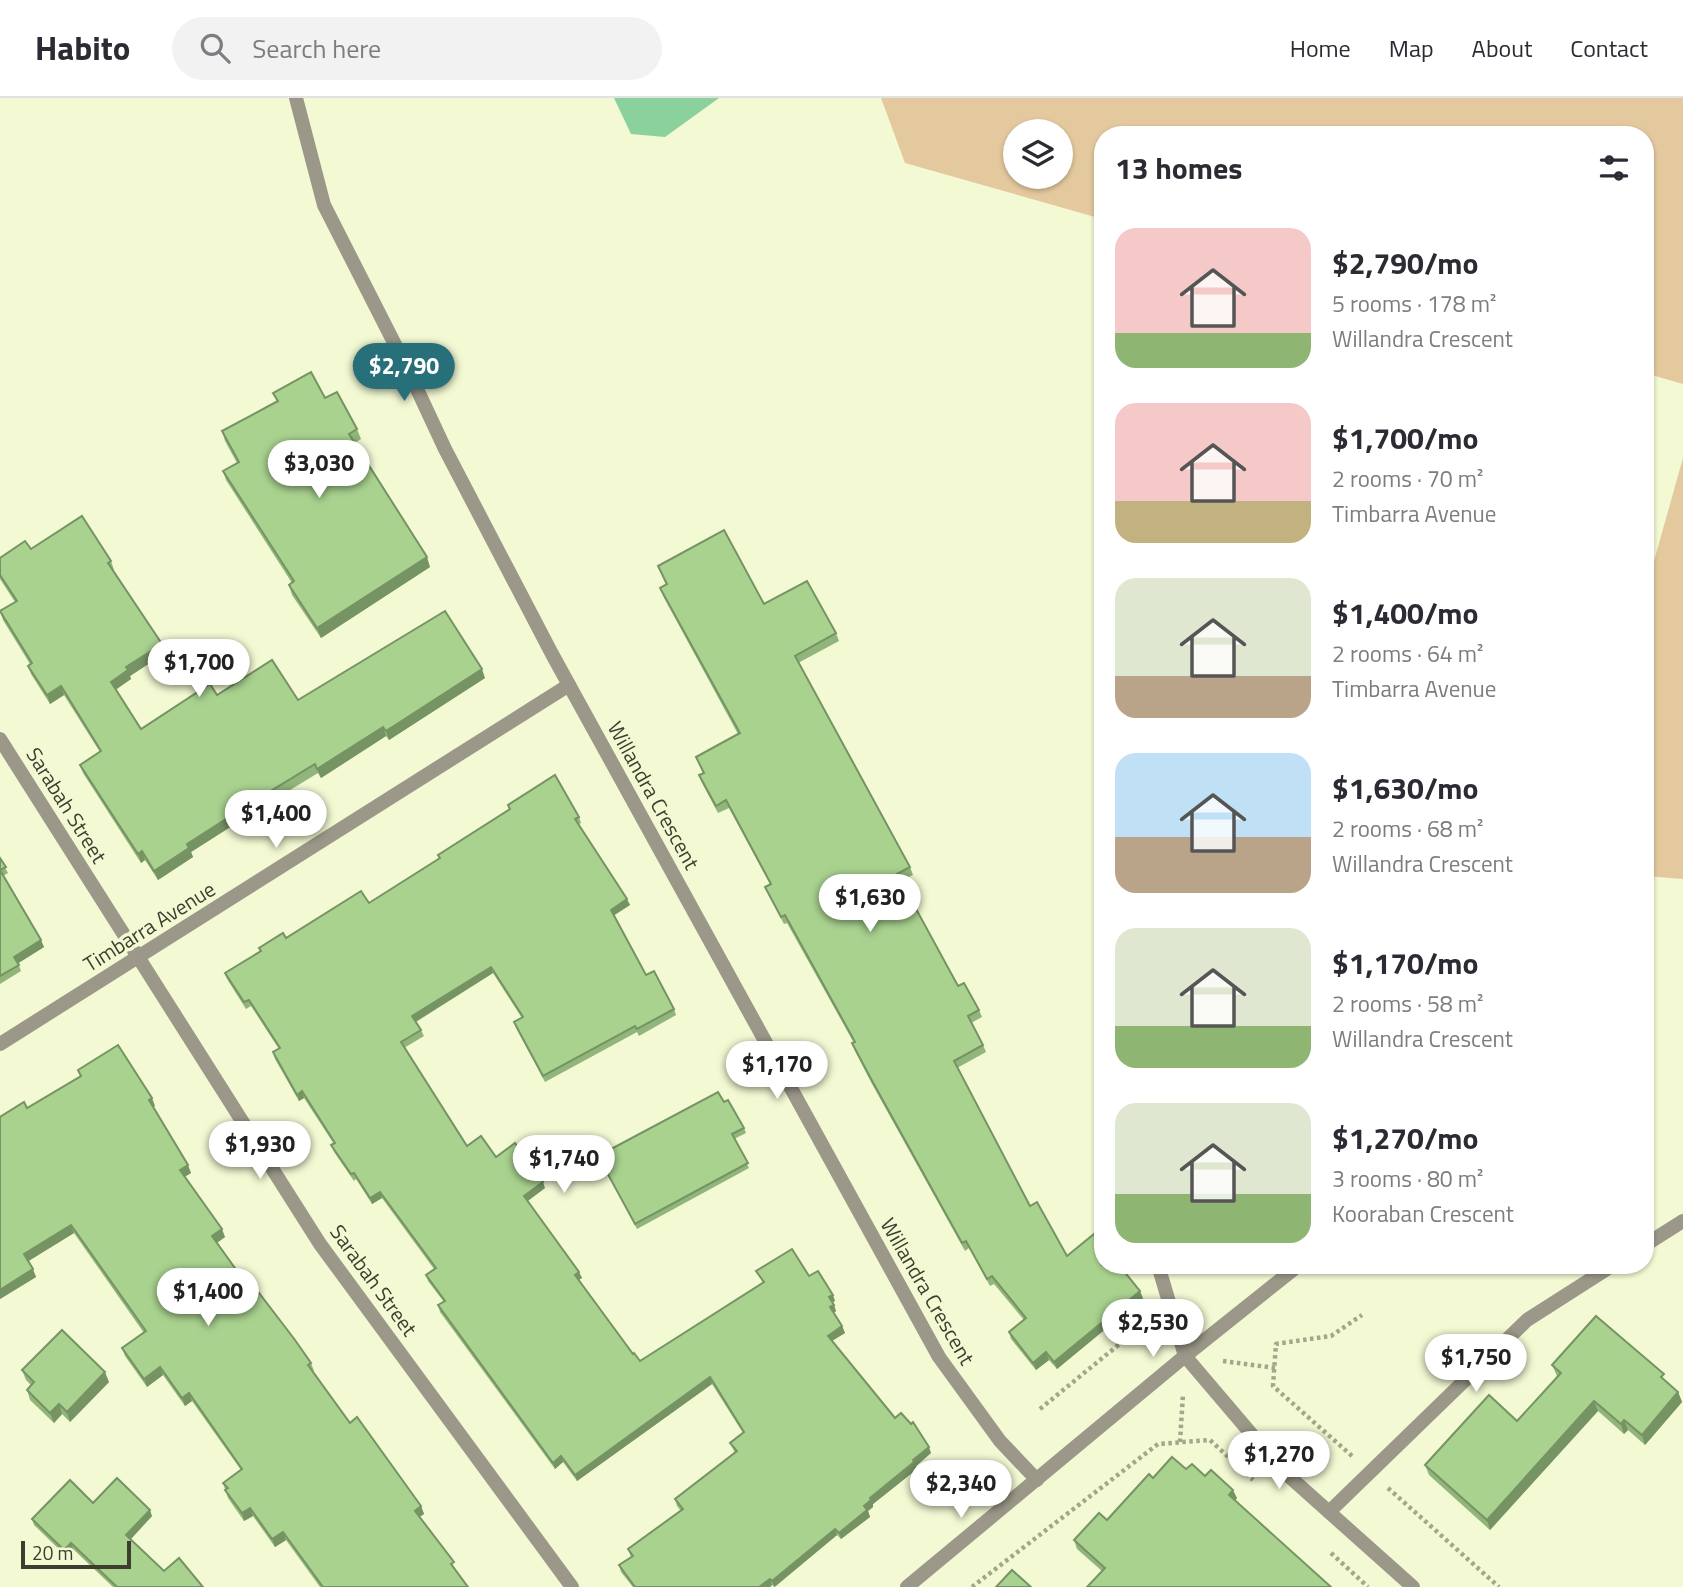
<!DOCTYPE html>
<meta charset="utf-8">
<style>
body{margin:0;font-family:"Titillium Web",sans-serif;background:#f2f2f3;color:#2b2b33;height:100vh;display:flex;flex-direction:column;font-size:26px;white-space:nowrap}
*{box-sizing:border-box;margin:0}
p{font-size:23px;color:#7c7c81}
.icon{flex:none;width:38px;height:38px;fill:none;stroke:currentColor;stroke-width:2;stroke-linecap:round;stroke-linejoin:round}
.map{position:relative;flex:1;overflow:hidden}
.panel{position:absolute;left:1094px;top:28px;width:560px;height:1148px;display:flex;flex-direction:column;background:#fff;border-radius:28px;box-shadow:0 2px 5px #0004}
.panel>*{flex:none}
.buttons{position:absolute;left:1003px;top:21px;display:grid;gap:14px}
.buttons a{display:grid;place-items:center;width:70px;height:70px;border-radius:50%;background:#fff;box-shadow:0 2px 5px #0004;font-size:35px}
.scale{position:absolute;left:21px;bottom:18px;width:110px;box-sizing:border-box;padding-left:7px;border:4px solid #3c3f30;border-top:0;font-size:19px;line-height:24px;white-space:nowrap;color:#3c3f30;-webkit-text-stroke:5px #f2f9d3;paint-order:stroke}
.price{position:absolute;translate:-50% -60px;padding:0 16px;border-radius:24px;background:#fff;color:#222;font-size:23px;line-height:46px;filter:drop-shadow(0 2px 4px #0008)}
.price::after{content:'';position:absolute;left:50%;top:42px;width:21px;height:16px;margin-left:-10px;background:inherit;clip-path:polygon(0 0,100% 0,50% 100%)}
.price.selected{background:#27707a;color:#fff}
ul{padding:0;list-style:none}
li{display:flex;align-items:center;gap:21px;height:175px;padding:0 21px}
li span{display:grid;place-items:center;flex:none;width:196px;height:140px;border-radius:21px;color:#555}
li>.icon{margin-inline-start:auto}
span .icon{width:84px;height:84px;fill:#fffc;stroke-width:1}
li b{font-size:30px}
h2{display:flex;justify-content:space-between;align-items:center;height:84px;padding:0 21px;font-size:30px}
header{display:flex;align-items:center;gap:42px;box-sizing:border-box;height:98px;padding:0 35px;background:#fff;border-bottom:2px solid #e1e1e2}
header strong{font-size:33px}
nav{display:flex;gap:38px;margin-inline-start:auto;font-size:24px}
.search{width:490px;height:63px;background:#f2f2f3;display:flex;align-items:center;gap:18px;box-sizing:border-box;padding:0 24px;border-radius:38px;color:#7c7c81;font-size:26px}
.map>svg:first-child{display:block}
.green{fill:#e4c99e;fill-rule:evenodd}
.water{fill:#8ad19e}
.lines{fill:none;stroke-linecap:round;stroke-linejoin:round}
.path{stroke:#a2a78b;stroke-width:4.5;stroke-dasharray:3.5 3.5;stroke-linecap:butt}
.street{stroke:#9b9889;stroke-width:14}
.wall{fill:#91b57b}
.shaded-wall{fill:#769364}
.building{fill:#a9d28f;stroke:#769364;stroke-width:2}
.labels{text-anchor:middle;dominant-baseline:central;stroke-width:7;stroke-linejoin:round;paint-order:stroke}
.street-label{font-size:21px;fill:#3c3f30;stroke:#f2f9d3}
</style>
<header>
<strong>Habito</strong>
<div class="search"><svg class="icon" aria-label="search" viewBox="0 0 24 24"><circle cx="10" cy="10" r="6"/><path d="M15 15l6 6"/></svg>Search here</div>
<nav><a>Home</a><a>Map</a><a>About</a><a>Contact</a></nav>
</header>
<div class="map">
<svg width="1683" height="1489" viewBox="0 0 1683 1489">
<rect width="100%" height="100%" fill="#f2f9d3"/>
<g class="green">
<path d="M881,0H1683V286L1645,275V37H1102V121L905,65ZM1015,33H1060V79H1015Z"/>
<polygon points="1683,360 1683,781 1645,778 1645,495"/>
</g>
<polygon class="water" points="614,0 719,0 665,39 631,36"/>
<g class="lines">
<g class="path">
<polyline points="1223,1263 1275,1270"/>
<polyline points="1040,1311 1144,1226 1150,1231"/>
<polyline points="1180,1344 1183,1296"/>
<polyline points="1352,1358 1273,1288 1276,1246 1331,1238 1362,1217"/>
<polyline points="1388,1390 1499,1489"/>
<polyline points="1331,1455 1368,1489"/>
<polyline points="972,1489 1158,1346 1210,1342 1253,1382"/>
</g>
<g class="street">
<polyline points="296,0 324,107 410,276 445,351 552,556 939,1259 1000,1343 1037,1382"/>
<polyline points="0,641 320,1146 572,1489"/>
<polyline points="0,946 569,587"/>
<polyline points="1645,1147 1683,1123"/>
<polyline points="1158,1167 1185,1258 1282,1372 1413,1489"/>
<polyline points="1329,1414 1527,1222 1613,1167"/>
<polyline points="907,1489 1185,1258 1294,1171"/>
</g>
</g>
<g class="wall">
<polygon points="273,295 325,300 357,331 361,341 355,345 430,469 321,540 292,497 289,487 292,485 226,382 223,373 237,365 225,343 222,333 277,304"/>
<polygon points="31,451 111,463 114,472 113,472 162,546 165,555 130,578 131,581 116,591 141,631 217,597 298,602 485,580 389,642 386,638 321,680 318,675 246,719 191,754 193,759 158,782 145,762 141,765 83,675 80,667 100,654 64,597 50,606 31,576 28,568 30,566 3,522 0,513 15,504 0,481 0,460"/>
<polygon points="658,468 764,506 836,535 839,543 798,565 910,769 913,777 900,783 958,888 979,912 982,919 971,925 983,947 986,954 957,970 1030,1108 1067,1158 1143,1200 1057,1271 1049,1262 1036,1272 1011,1241 1009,1234 1024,1222 994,1186 990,1188 969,1150 965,1153 872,986 855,953 852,945 854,945 787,825 784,826 768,796 765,789 770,786 729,710 718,715 702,685 699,677 703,675 696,659 738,636 663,498 660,490 666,487"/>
<polygon points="508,707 579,719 581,725 579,726 630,807 614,817 646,877 674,911 676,917 639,938 637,934 545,984 516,930 514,924 522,920 493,875 416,924 421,932 424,938 404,950 467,1048 496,1059 545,1090 528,1103 582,1180 578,1182 633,1256 640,1263 763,1185 756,1173 809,1178 835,1203 832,1204 836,1213 834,1215 842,1228 845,1235 832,1243 895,1320 931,1355 916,1368 917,1371 873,1406 873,1409 868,1413 870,1419 841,1441 837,1437 775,1489 772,1487 770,1489 633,1489 621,1474 619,1467 631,1459 628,1451 681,1413 677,1408 675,1401 735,1355 730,1345 743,1335 712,1286 577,1383 563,1364 555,1371 440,1214 438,1207 444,1204 428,1183 426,1177 434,1171 382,1100 372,1106 356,1081 354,1083 334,1054 331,1047 334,1046 304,1000 299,1003 275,961 273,954 279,951 251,908 246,911 227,881 225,875 260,853 259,850 369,805 439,761 438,757 509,711"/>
<polygon points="0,760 8,775 3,778 44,849 18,865 21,873 0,886"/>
<polygon points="78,972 155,1008 153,1009 191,1075 185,1078 225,1139 217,1145 255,1198 311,1265 314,1273 313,1273 350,1325 421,1408 424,1416 420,1419 468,1489 320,1489 286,1442 275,1449 253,1418 244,1423 228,1400 223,1385 241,1372 192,1303 185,1308 163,1277 147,1289 125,1258 122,1250 144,1235 74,1135 28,1163 36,1179 0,1201 0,1019 27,1010 80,978"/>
<polygon points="724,1004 744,1030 746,1035 734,1041 749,1070 637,1131 598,1058"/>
<polygon points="1552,1267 1667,1285 1678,1294 1682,1304 1645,1347 1628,1332 1624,1336 1598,1313 1490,1432 1429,1377 1425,1367 1517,1323 1557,1278"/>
<polygon points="22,1272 109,1284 70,1324 62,1316 54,1325 30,1302 27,1292 31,1287 26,1282"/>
<polygon points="1186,1371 1205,1378 1237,1400 1235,1403 1102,1473 1077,1451 1074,1442 1107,1422 1153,1380"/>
<polygon points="93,1405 152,1418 131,1441 164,1473 203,1489 113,1489 73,1451 66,1458 34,1427 32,1421"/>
</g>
<g class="shaded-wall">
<polygon points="427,459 430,469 321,540 317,530"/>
<polygon points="162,546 165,555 130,578 131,581 114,593 111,584 126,569"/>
<polygon points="482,571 485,580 389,642 386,633"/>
<polygon points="61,588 64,597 50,606 47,597"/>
<polygon points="383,629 386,638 321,680 317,671"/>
<polygon points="243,710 246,719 191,754 193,759 158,782 154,773 187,746"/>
<polygon points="142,753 145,762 141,765 138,756"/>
<polygon points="627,801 630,807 613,818 611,812"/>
<polygon points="41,842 44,849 17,866 14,859"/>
<polygon points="491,869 493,875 415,924 412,918"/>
<polygon points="302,993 304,1000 299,1003 297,997"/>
<polygon points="152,1000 155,1008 151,1010 149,1002"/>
<polygon points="188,1067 191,1075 183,1080 180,1072"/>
<polygon points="543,1084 545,1090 526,1104 524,1098"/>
<polygon points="380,1094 382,1100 372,1106 370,1100"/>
<polygon points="71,1127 74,1135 27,1164 24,1156"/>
<polygon points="222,1131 225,1139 215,1146 212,1138"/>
<polygon points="33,1171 36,1179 0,1201 0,1192"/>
<polygon points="579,1174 582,1180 577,1183 575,1177"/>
<polygon points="1140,1193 1143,1200 1057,1271 1054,1264"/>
<polygon points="833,1197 835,1203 831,1205 829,1199"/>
<polygon points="834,1207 836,1213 832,1216 830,1209"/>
<polygon points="842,1228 845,1235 830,1244 828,1238"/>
<polygon points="1046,1254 1049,1262 1036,1272 1033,1265"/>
<polygon points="160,1269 163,1277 147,1289 144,1281"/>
<polygon points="105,1274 109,1284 70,1324 67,1314"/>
<polygon points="710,1279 712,1286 577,1383 575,1377"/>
<polygon points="1678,1294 1682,1304 1645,1347 1642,1337"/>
<polygon points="189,1295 192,1303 185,1308 182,1300"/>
<polygon points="1594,1303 1598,1313 1490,1432 1487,1422"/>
<polygon points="59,1306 62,1316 54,1325 50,1315"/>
<polygon points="1624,1322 1628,1332 1624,1336 1621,1326"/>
<polygon points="929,1349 931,1355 916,1368 917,1371 873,1406 873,1409 868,1413 870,1419 841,1441 839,1435 870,1400"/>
<polygon points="561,1358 563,1364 555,1371 553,1365"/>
<polygon points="1233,1392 1237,1400 1232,1406 1229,1397"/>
<polygon points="421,1408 424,1416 417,1420 415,1413"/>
<polygon points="250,1410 253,1418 244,1423 242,1415"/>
<polygon points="150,1412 152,1418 129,1443 126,1437"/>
<polygon points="835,1431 837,1437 774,1489 772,1483"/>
<polygon points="283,1434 286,1442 275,1449 272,1441"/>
<polygon points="71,1445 73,1451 66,1458 64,1452"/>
<polygon points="770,1481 772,1487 770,1489 759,1489"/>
</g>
<g class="building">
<polygon points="311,274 325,300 337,294 357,331 349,336 427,459 317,530 289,487 294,483 223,373 239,364 222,333 278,303 273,295"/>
<polygon points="82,418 111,463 108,465 162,546 126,569 128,572 111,584 141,631 210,586 217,597 272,562 298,602 445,513 482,571 386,633 383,629 317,671 315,666 243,710 187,746 189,750 154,773 142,753 138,756 80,667 101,653 61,588 47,597 28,568 32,565 0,513 17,503 0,477 0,460 25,443 31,451"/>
<polygon points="724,432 764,506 807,483 836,535 795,558 910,769 897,776 958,888 964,885 979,912 968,918 983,947 954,963 1030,1108 1037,1104 1067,1158 1094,1136 1102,1147 1102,1167 1119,1167 1140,1193 1054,1264 1046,1254 1033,1265 1009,1234 1026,1220 992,1178 987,1181 966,1143 962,1145 870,979 852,945 855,944 785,817 781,819 765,789 771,786 726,702 716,708 699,677 704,675 696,659 740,635 660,490 667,486 658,468"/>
<polygon points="555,677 579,719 575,721 627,801 611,812 646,877 654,873 674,911 637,931 635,928 543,978 514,924 523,919 491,869 412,918 421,932 401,944 467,1048 481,1038 496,1059 515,1045 543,1084 524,1098 579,1174 575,1177 633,1256 634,1255 640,1263 764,1184 756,1173 792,1151 809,1178 818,1173 833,1197 829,1199 834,1207 830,1209 842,1228 828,1238 895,1320 901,1315 911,1326 913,1324 929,1349 913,1362 914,1364 870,1400 871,1402 864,1408 867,1412 839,1435 835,1431 772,1483 770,1481 759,1489 635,1489 619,1467 633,1458 628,1451 683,1411 675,1401 737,1353 730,1345 744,1334 710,1279 575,1377 561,1358 553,1365 438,1207 445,1203 426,1177 436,1170 380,1094 370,1100 354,1075 351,1076 331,1047 335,1045 302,993 297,997 273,954 280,950 249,902 244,904 225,875 261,853 259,850 283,835 286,840 361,793 369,805 440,760 438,757 510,711 508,707"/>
<polygon points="0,760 6,769 0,772"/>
<polygon points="0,772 41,842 14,859 19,867 0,878"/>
<polygon points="118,947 152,1000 149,1002 188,1067 180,1072 222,1131 212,1138 255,1198 259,1195 295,1242 311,1265 308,1267 350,1325 357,1319 421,1408 415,1413 454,1464 451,1466 468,1489 323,1489 283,1434 272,1441 250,1410 242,1415 225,1392 228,1390 223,1385 242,1371 189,1295 182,1300 160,1269 144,1281 122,1250 146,1233 71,1127 24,1156 33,1171 0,1192 0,1019 24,1004 27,1010 81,978 78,972"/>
<polygon points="718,994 724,1004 728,1002 744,1030 732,1036 748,1065 635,1126 598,1058"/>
<polygon points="1596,1218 1664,1276 1661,1279 1678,1294 1642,1337 1624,1322 1621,1326 1594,1303 1487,1422 1425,1367 1489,1297 1517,1323 1561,1275 1552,1267"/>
<polygon points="62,1232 105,1274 67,1314 59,1306 50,1315 27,1292 34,1284 22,1272"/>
<polygon points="1172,1359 1186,1371 1192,1366 1205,1378 1211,1372 1233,1392 1229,1397 1331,1489 1087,1489 1105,1470 1074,1442 1099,1415 1107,1422 1149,1376 1153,1380"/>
<polygon points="117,1380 150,1412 126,1437 164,1473 179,1460 203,1489 117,1489 71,1445 64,1452 32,1421 70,1382 93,1405"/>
<polygon points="1012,1472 1031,1489 996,1489"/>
</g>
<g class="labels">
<g class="street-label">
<text transform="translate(654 697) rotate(61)">Willandra Crescent</text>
<text transform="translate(67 707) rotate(58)">Sarabah Street</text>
<text transform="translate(149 828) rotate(-32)">Timbarra Avenue</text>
<text transform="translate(374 1182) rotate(54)">Sarabah Street</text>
<text transform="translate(928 1193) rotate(60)">Willandra Crescent</text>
</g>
</g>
</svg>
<div class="buttons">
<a><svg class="icon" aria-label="layers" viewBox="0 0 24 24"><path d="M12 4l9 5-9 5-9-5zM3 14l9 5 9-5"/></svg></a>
</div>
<div class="scale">20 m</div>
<b class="price selected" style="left:404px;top:305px">$2,790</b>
<b class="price" style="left:319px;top:402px">$3,030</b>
<b class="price" style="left:199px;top:601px">$1,700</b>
<b class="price" style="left:276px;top:752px">$1,400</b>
<b class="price" style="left:870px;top:836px">$1,630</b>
<b class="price" style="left:777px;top:1003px">$1,170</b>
<b class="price" style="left:260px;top:1083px">$1,930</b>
<b class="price" style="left:564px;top:1097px">$1,740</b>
<b class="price" style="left:208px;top:1230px">$1,400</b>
<b class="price" style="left:1153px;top:1261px">$2,530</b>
<b class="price" style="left:1476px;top:1296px">$1,750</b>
<b class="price" style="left:1279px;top:1393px">$1,270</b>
<b class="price" style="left:961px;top:1422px">$2,340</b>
<section class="panel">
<h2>13 homes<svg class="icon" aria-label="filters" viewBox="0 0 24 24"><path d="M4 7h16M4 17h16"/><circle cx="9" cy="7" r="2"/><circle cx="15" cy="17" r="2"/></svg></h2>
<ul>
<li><span style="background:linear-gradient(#f6c9c9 75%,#8fb573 0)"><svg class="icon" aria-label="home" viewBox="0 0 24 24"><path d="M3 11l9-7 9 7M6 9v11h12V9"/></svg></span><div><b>$2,790/mo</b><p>5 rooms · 178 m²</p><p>Willandra Crescent</p></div></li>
<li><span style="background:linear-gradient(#f6c9c9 70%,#c2b280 0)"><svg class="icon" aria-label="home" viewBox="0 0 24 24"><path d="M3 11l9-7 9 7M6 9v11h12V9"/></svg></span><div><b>$1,700/mo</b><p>2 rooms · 70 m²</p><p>Timbarra Avenue</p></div></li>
<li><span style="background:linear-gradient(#dfe7d0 70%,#b9a48a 0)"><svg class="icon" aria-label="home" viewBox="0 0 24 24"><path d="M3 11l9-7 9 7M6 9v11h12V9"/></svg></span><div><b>$1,400/mo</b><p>2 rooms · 64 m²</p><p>Timbarra Avenue</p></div></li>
<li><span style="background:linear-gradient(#bfe0f5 60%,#b9a48a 0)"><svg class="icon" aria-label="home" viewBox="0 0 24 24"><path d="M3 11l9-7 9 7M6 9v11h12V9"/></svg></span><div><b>$1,630/mo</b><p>2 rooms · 68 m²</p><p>Willandra Crescent</p></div></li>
<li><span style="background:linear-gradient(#dfe7d0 70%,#8fb573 0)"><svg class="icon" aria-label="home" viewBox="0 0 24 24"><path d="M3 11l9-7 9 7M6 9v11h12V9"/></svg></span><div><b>$1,170/mo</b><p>2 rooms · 58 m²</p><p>Willandra Crescent</p></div></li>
<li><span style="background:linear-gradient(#dfe7d0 65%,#8fb573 0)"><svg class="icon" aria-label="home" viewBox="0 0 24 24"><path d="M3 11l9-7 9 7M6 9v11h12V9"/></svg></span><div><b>$1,270/mo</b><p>3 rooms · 80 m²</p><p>Kooraban Crescent</p></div></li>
</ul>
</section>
</div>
